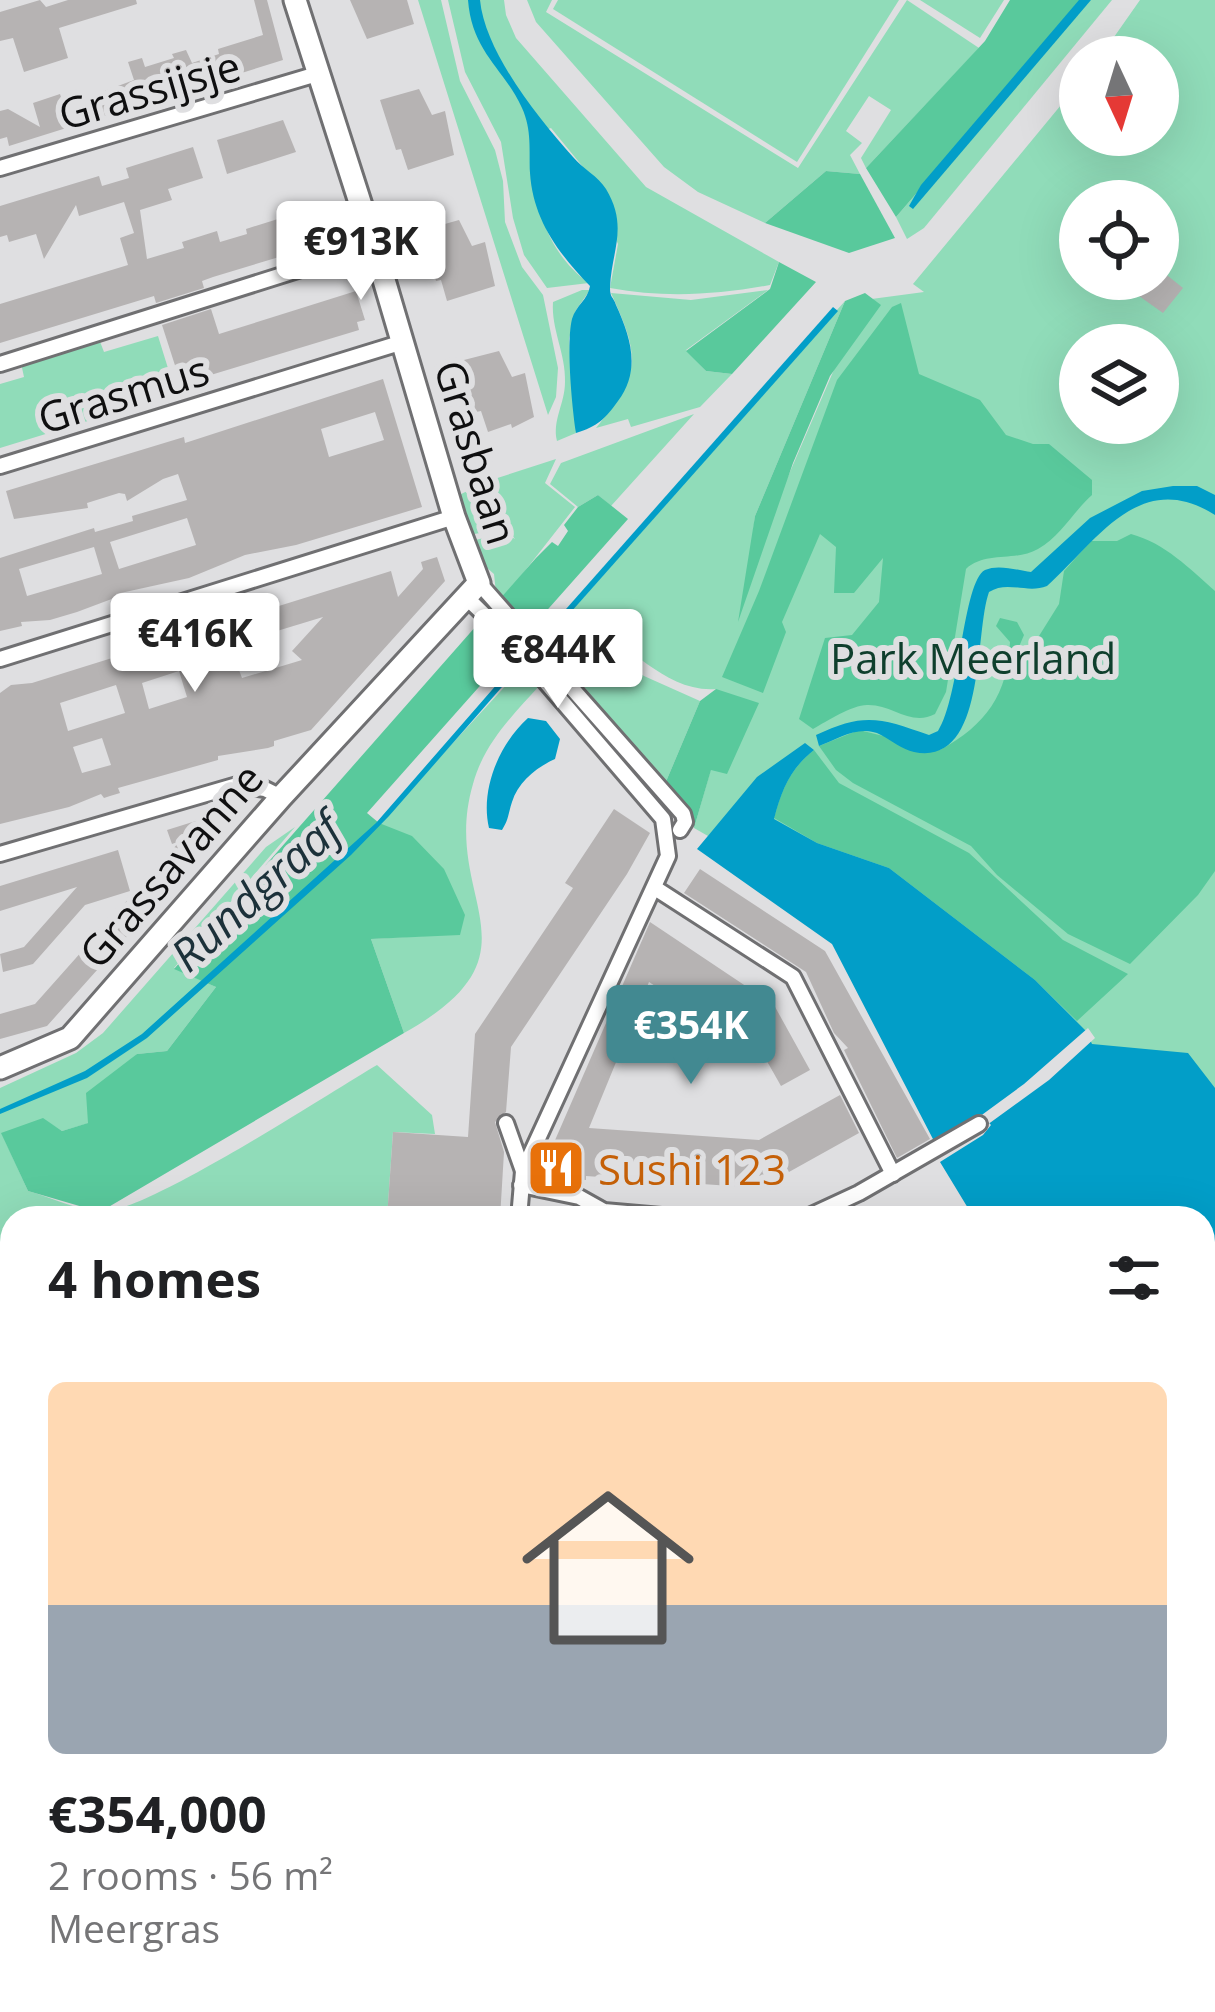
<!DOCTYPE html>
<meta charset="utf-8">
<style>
body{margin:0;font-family:"Open Sans",sans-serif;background:#f2f2f2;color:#202124;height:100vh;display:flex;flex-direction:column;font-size:45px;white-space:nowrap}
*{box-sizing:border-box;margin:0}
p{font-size:39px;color:#757577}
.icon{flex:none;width:66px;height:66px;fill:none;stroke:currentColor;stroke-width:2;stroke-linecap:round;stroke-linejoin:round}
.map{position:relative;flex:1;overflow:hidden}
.details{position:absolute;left:0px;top:1206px;width:1215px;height:807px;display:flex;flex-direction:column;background:#fff;border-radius:36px 36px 0 0;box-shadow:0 12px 48px #0002}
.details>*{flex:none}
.needle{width:78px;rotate:176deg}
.buttons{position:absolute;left:1059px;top:36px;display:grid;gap:24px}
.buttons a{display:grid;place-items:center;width:120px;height:120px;border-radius:50%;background:#fff;box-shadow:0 12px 48px #0002;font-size:60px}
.price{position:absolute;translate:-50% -102px;padding:0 27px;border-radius:12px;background:#fff;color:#222;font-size:39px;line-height:78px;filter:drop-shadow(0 3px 6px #0008)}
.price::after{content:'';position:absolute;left:50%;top:72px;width:36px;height:27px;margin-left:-18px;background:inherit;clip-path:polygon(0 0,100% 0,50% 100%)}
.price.current{background:#428991;color:#fff}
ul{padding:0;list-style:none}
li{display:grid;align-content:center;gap:24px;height:636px;padding:0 48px}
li+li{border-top:3px solid #e0e0e0}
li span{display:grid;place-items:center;height:372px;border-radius:18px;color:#555}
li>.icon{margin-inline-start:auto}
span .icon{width:216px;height:216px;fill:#fffc;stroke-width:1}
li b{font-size:51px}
h2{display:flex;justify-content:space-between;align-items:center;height:144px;padding:0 48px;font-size:51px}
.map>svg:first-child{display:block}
.green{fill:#90dcb9;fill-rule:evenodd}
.forest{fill:#59c99c}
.water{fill:#029ec8}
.pier{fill:#dfdfe1}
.building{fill:#b6b3b3;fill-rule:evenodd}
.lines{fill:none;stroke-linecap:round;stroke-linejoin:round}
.lane-casing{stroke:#707072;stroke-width:14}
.street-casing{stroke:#707072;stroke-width:20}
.secondary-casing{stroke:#707072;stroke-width:27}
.lane{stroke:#fff;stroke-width:8}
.street{stroke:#fff;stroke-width:14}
.secondary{stroke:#fff;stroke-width:21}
.labels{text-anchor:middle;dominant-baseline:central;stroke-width:12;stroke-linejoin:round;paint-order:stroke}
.street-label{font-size:42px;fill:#0f0f10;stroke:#dfdfe1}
.park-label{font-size:42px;fill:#0f3f2d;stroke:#dfdfe1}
.food-label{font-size:42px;fill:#c56008;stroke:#dfdfe1;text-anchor:start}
.water-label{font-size:45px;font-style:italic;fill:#1c313a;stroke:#dfdfe1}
</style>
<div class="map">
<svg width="1215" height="2012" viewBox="0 0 1215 2012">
<rect width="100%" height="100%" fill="#dfdfe1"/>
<g class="green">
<polygon points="418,0 441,0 460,81 495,150 503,181 505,222 522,267 543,295 558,368 556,397 548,415"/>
<path d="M448,0H504L506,15L516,38L646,187L779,262L770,285C716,295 664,298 610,288L618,244L583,167L551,128L530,136C533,192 540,248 589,283L547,288L524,255L513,218L501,142L465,72Z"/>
<polygon points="527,0 552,0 546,12 798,168 907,0 979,48 866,168 861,158 891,110 869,96 846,131 862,143 850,155 860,174 826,171 765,223 698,192 664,167 536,22"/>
<polygon points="558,0 899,0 797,162 553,9"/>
<polygon points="920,0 1004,0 980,38"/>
<polygon points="1083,0 1112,0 924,228 907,239 896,217"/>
<path d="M1140,0H1215V1914L1203,1913V1218L735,807L708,836L694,828L711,769L716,689C660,693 627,633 594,640C584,642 570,655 561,660L545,637L845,301L755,516L749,567L864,300L924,292L913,284L1080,82V135H1158V57H1100ZM1080,201H1158V279H1080ZM1080,345H1158V423H1080Z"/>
<path d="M582,290H590L576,310L569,339L576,433L557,441C552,420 565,404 565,382C566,354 551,329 553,302Z"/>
<path d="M768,290L686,350L706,371L732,374L700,407L631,427L628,419L596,428C642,372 640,357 611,293L691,300Z"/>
<polygon points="158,336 176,394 0,448 0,384 24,377 21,363 99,339 104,352"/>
<polygon points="694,414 611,506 598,495 578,507 550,484 561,463"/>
<polygon points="556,459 545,483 575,507 503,599 496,593 494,574 479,561 471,541 505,533 515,539 507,528 469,535 457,496 488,481"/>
<polygon points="613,654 644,676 700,701 665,784 570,670 585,657"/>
<path d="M523,667L540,685C513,715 484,743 473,784C439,900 550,951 404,1033L371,939L460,934L379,823Z"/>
<path d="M295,827L174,968L216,987L167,1051L137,1054L89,1123L62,1131L43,1119L2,1134L28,1191C50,1197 77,1210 100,1212C143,1215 329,1093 377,1065L432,1115L435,1134L393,1132L387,1218H162L147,1210L133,1218H12V1287L0,1294V1088L76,1053L103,1033L266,847Z"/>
<polygon points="583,2001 841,2001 830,2012 594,2012"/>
</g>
<g class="forest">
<polygon points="1010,0 1083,0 896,217 866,168 985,41"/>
<polygon points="826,171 860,174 895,238 849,253 765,223"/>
<polygon points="779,262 816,282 732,374 706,371 686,351 770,289"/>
<polygon points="865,293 881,305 830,376 793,463 738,622 755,516 845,301"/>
<path d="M901,303L919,374L980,400L1006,435L1033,444H1049L1092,480V495C1073,512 1061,536 1038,549C1015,562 985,551 966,569L946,692L935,714C911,727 892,704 867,705C852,705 827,721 813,729L799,719L825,638L852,635L879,602L883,558L854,593H834L836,547L820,534L782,622L786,632L763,693L722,677L759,591L837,380L892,307Z"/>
<polygon points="598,495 628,519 367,813 379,823 412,836 444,869 465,915 460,935 371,939 404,1033 100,1212 28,1191 1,1133 43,1118 62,1131 88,1123 86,1093 137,1054 167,1051 216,987 174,969 536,558 552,542 558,546 568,531 564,525 578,507"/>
<path d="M1131,534C1165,543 1190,569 1215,591V871L1198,895L1130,964L1068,934L997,875L971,846L853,783L836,770L819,746L859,730L940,750C986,725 1008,694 1010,642L996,626L1000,618L1017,622L1024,635L1018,649L1029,652L1059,604L1064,571L1091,541H1117Z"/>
<polygon points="716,689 759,703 727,774 711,770 694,828 690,814 665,784 700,701"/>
<path d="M814,750L839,783L969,853L1063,940L1128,974L1077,1021L1035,980L889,868L817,843L774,818C782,789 790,769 814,750Z"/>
<polygon points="12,1534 12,1662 0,1659 0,1541"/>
</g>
<g class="water">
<path d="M468,0H480C485,52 538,118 573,157C583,169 598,176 606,189C629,227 611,252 610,288C610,298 613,296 616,305C631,338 641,370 618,401C606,418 597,427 576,433C572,407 566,344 572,319C576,305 588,300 590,286C559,254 533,220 530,173C529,150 532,130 522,108C503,67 472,52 468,0Z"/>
<polygon points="1079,0 1091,0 913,209 909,206 921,185"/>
<polygon points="833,307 838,311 555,630 551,626"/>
<path d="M1173,486H1197L1215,495V515C1140,467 1097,541 1047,586C1027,594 1007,580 989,592C974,633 987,767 914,752C902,749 892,741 881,735C860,724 838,739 819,746L816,735C864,712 881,718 929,735L938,731C960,697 963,581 985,570C998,564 1017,570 1031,572L1090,518L1142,491Z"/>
<polygon points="512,667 516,671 389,816 351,855 147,1038 87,1078 0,1114 0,1109 85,1071 142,1034 376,823"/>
<path d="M528,718L546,721L560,739L555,759C537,767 518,782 512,802C508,814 509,819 502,830L489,828C480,790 499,744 528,718Z"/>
<path d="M805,743L814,750C790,769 782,789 774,819L817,843L889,868L1035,980L1086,1031L1092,1044L1188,1053L1215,1088V1274L1203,1291V1218H974L940,1162L983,1135L991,1125L981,1114L934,1141L832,944L697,849L757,777Z"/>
</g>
<polygon class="pier" points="1088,1028 1095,1038 1049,1080 987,1125 979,1117 1024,1084"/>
<g class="building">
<polygon points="40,0 46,7 68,0 136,0 137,4 59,28 68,58 24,72 13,38 0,41 0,12"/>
<polygon points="254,0 267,0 283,60 9,146 7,137 0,139 0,111 8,109 40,127 33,103 60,94 64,106 134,80 128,62 142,58 145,67 174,58 172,54 186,50 192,63 219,54 218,49 263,35"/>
<polygon points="350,0 407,0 414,24 367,39"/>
<polygon points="419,89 432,115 445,111 454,155 408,170 401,149 396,150 380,100"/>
<polygon points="283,120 296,152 227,174 217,140"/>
<polygon points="193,147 203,178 168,189 172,200 140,210 147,259 184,248 182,242 217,231 220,242 247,234 246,229 329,203 338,232 330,234 332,241 213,277 202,281 204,288 156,303 154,296 0,343 0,304 128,265 120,238 134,233 124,202 79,216 76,205 44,259 36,234 9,242 7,235 0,237 0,206 99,176 102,186 129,178 126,168"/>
<polygon points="459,220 472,246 485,242 495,286 447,301 441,280 436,281 420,231"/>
<polygon points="1158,268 1183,288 1163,313 1115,279 1158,279"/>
<polygon points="356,291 365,320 357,322 359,330 181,384 162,325 211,309 219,334"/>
<polygon points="499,351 512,377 525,373 534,417 512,428 511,424 488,432 481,411 476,412 460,361"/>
<path d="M383,379L422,507L296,545L245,555L189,578L116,594L117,597L77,612L50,620L21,622L22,626L0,631V558L94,528L95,532L133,521L132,516L187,500L178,474L163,479L127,501L125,494L119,493L87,503L88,508L14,519L6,491L184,437L185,443ZM375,412L384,440L329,457L321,429ZM187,518L196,545L119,569L110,542ZM94,547L102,574L27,596L19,569Z"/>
<path d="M437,557L445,581L311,730L274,741V746L268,748L218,756V760L118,788L120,793L110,796L104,798L101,794L69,807L0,824V693L11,685L32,683L391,571L398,597L423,569L421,562ZM323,617L292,651L302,660L242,678L232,651L248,646L247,640ZM179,671L187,697L149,709L142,683ZM116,685L125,713L68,731L60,703ZM102,738L111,765L82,773L73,747Z"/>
<polygon points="614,809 650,833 627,874 511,1047 506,1112 495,1122 504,1152 500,1218 387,1218 393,1132 468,1137 475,1034 573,888 565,883"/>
<polygon points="199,820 207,847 47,1026 0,1039 0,1014 35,1004 180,841 172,844 167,830"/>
<polygon points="118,850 130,891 85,905 33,964 3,972 0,954 24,947 77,887 0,911 0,886"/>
<polygon points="700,869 825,951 930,1139 897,1158 844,1050 848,1048 834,1033 806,972 684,893"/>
<polygon points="650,922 774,1005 810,1070 781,1086 742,1017 730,1035 649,982 589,1128 759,1140 840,1095 859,1133 760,1188 586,1176 586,1180 539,1177"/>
</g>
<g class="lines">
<g class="lane-casing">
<g id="lane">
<polyline points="0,1428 12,1446"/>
<polyline points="0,1967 12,1964"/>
<polyline points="464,2001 475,2012"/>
</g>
</g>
<g class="street-casing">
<g id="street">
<polyline points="0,168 317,74"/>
<polyline points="0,364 374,246"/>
<polyline points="0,466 403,342"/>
<polyline points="479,583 683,814 685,822 680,830"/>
<polyline points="466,597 507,637 663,819 668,856 523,1171 519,1218"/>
<polyline points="0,659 454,517"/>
<polyline points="0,854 237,785 265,789 281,797"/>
<polyline points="655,888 793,977 893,1174"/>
<polyline points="506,1123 523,1171"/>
<polyline points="521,1185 579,1197 604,1211 684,1218"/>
<polyline points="805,1218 859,1193 979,1124"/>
<polyline points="0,1477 12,1494"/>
<polyline points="423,2001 434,2012"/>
<polyline points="1001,2001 1012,2012"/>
<polyline points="1051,2012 1052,2001"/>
</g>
</g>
<g class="secondary-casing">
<g id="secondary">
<polyline points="0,1068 70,1038 281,797 479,583 454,517 374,246 295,0"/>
<polyline points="1203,1949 1215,1950"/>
<polyline points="1203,1968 1215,1969"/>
<polyline points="534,2001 545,2012"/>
<polyline points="186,2012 189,2001"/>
<polyline points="903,2012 914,2001"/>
</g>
</g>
<use href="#lane" class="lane"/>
<use href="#street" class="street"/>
<use href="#secondary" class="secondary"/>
</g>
<defs>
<g id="restaurant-square" transform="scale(3)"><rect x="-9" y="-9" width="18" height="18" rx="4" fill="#e8710a" stroke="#dfdfe1"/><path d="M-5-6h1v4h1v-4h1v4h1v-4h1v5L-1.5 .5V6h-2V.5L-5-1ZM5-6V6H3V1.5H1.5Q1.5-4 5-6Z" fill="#fff"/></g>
</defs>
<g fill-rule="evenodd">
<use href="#restaurant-square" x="556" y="1168"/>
</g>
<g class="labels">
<g class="street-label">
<text transform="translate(149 89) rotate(-16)">Grassijsje</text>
<text transform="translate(123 393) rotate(-17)">Grasmus</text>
<text transform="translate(477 452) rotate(73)">Grasbaan</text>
<text transform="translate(170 865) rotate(-49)">Grassavanne</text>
</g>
<g class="park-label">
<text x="973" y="657">Park Meerland</text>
</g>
<g class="food-label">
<text x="598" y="1168">Sushi 123</text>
</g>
<g class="water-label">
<text transform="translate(255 891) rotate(-42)">Rundgraaf</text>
</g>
</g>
</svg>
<div class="buttons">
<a><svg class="needle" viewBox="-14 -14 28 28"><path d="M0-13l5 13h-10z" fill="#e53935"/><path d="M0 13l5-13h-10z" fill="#757577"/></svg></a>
<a><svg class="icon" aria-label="locate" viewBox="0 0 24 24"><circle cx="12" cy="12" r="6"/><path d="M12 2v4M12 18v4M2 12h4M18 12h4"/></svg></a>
<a><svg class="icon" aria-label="layers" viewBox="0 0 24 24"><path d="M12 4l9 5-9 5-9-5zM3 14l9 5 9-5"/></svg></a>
</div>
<b class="price" style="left:361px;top:303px">€913K</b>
<b class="price" style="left:195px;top:695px">€416K</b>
<b class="price" style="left:558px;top:711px">€844K</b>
<b class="price current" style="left:691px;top:1087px">€354K</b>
<section class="details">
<h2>4 homes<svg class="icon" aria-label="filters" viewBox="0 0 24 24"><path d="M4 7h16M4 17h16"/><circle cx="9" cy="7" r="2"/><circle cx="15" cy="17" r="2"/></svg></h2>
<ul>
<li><span style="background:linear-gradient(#ffd9b3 60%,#9aa5b1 0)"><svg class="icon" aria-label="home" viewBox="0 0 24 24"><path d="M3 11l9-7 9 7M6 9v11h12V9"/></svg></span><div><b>€354,000</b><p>2 rooms · 56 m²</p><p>Meergras</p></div></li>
</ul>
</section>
</div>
